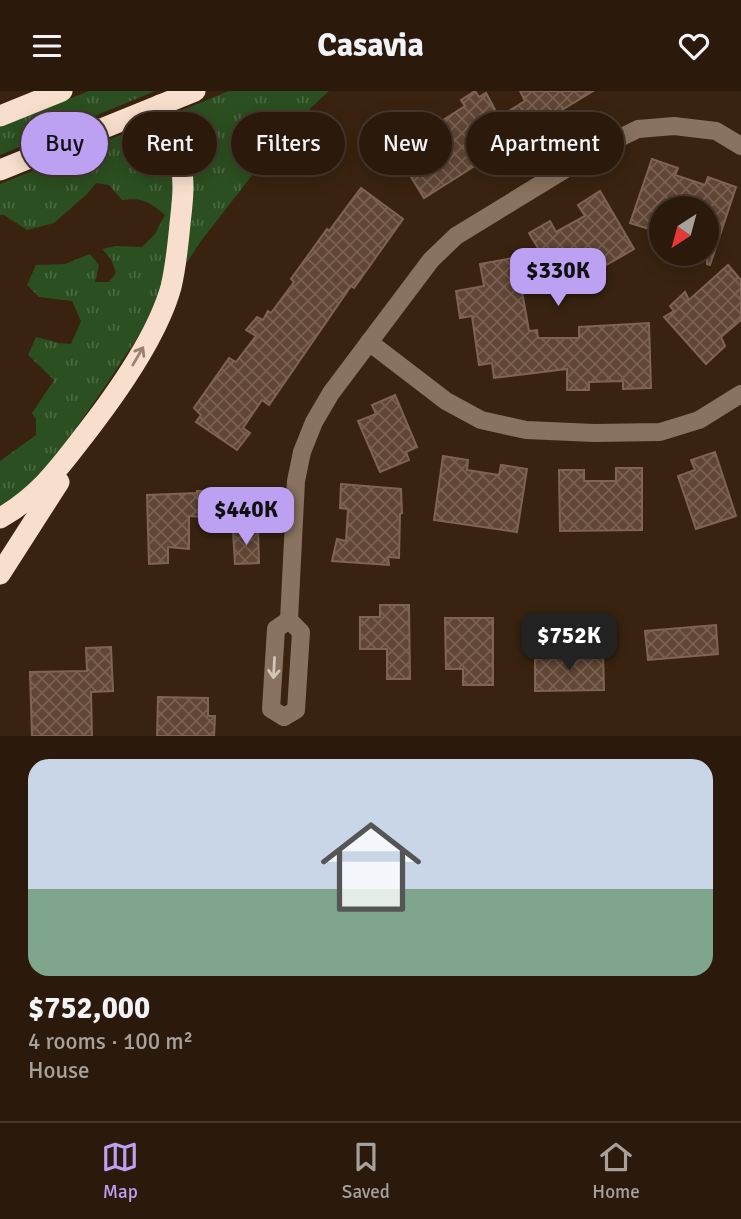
<!DOCTYPE html>
<meta charset="utf-8">
<style>
body{margin:0;font-family:Signika,sans-serif;background:#332315;color:#f1f3f6;height:100vh;display:flex;flex-direction:column;font-size:26px;white-space:nowrap}
*{box-sizing:border-box;margin:0}
p{font-size:23px;color:#a6a19d}
.icon{flex:none;width:38px;height:38px;fill:none;stroke:currentColor;stroke-width:2;stroke-linecap:round;stroke-linejoin:round}
.map{position:relative;height:645px;overflow:hidden}
.sheet{display:flex;flex-direction:column;background:#2b1a0c;flex:1}
.sheet>*{flex:none}
.hud{position:absolute;left:21px;top:21px;width:700px;height:63px;display:flex;gap:14px}
.needle{width:46px;rotate:216deg}
.controls{position:absolute;left:649px;top:105px;display:grid;gap:14px}
.controls a{display:grid;place-items:center;width:70px;height:70px;border-radius:50%;background:#2b1a0c;box-shadow:0 4px 18px #0003,0 0 0 2px #47382d;font-size:35px}
.price{position:absolute;translate:-50% -60px;padding:0 16px;border-radius:14px;background:#bca0f2;color:#111;font-size:23px;line-height:46px;filter:drop-shadow(0 2px 4px #0008)}
.price::after{content:'';position:absolute;left:50%;top:42px;width:21px;height:16px;margin-left:-10px;background:inherit;clip-path:polygon(0 0,100% 0,50% 100%)}
.price.active{background:#222;color:#fff}
ul{padding:0;list-style:none}
li{display:grid;align-content:center;gap:14px;height:371px;padding:0 28px}
li+li{border-top:2px solid #47382d}
li span{display:grid;place-items:center;height:217px;border-radius:21px;color:#555}
li>.icon{margin-inline-start:auto}
span .icon{width:126px;height:126px;fill:#fffc;stroke-width:1}
li b{font-size:30px}
.chip{padding:0 24px;border-radius:32px;background:#2b1a0c;box-shadow:0 4px 18px #0003,0 0 0 2px #47382d;font-size:24px;line-height:63px}
.chip.active{background:#bca0f2;color:#111}
header{display:flex;justify-content:space-between;align-items:center;height:91px;padding:0 28px;background:#2b1a0c;font-size:32px;font-weight:800}
.dock{display:flex;justify-content:space-around;align-items:center;height:98px;border-top:2px solid #47382d;background:#2b1a0c;font-size:19px;color:#a6a19d}
.dock a{display:grid;justify-items:center;gap:4px}
.dock .active{color:#bca0f2}
.map>svg:first-child{display:block}
.grass{fill:url(#grass-tufts)}
.building{fill:url(#building-cross-hatch);stroke:#806352;stroke-width:2}
.lines{fill:none;stroke-linecap:round;stroke-linejoin:round}
.minor{stroke:#89725f;stroke-width:18}
.highway{stroke:#f8dfcd;stroke-width:21}
.oneway{stroke:#98816e}
.oneway2{stroke:#d4c5b7}
</style>
<header><svg class="icon" aria-label="menu" viewBox="0 0 24 24"><path d="M4 6h16M4 12h16M4 18h16"/></svg>Casavia<svg class="icon" aria-label="heart" viewBox="0 0 24 24"><path d="M12 20l-8-8c-3-5 5-10 8-4 3-6 11-1 8 4z"/></svg></header>
<div class="map">
<svg width="741" height="645" viewBox="0 0 741 645">
<defs>
<pattern id="grass-tufts" width="24" height="20" patternUnits="userSpaceOnUse" patternTransform="scale(1.75)"><rect width="24" height="20" fill="#2b4f20"/><path d="M3 7l-1-3M5 7V3M7 7l1-3M15 17l-1-3M17 17v-4M19 17l1-3" fill="none" stroke="#4b6940"/></pattern>
<pattern id="building-cross-hatch" width="8" height="8" patternUnits="userSpaceOnUse" patternTransform="scale(1.75)"><rect width="8" height="8" fill="#614636"/><path d="M0 0l8 8M0 8l8-8" fill="none" stroke="#796153"/></pattern>
</defs>
<rect width="100%" height="100%" fill="#392310"/>
<g class="grass">
<polygon points="89,0 155,0 0,64 0,36"/>
<path d="M229,0H329L288,38L201,150L106,294L50,374L15,407L0,414V370L36,344V328L32,322L54,289L28,264L36,246L59,252L71,253L81,230L72,210L39,206L27,194L36,174L65,173L90,163L99,174L95,191H109L116,182L111,168L102,158L116,155L142,156L155,143L165,124C150,111 143,106 122,109L109,94L96,92L87,103L54,132L27,139L4,124H0V93Z"/>
</g>
<g class="building">
<polygon points="475,0 479,6 486,2 499,26 525,10 520,0 593,0 480,69 481,71 424,107 411,86 432,73 415,47 465,15 461,9"/>
<polygon points="652,68 678,77 675,84 705,94 708,86 736,96 710,174 707,173 707,117 662,117 662,142 630,132"/>
<polygon points="361,97 403,128 354,197 351,195 269,314 262,309 243,337 250,342 237,359 196,331 201,324 194,317 229,267 236,271 256,245 246,239 257,226 263,229 268,220 271,222 294,191 291,188 327,138 329,140"/>
<polygon points="600,100 634,158 563,199 557,189 521,195 529,240 537,239 538,247 579,247 579,236 649,232 651,297 623,298 623,290 589,291 589,299 567,299 567,278 494,287 492,272 479,274 472,225 460,227 456,200 484,195 480,173 541,162 529,142 550,130 556,141 585,125 578,114"/>
<polygon points="728,174 741,189 741,229 721,246 725,255 706,273 664,226 674,220 670,215 685,201 689,209"/>
<polygon points="395,304 417,356 406,361 409,369 380,381 358,330 376,323 372,314"/>
<polygon points="715,361 736,425 696,438 678,385 695,379 691,369"/>
<polygon points="443,365 468,369 467,379 499,384 501,374 527,378 517,441 434,429"/>
<polygon points="616,377 642,377 642,439 560,440 559,379 584,379 584,390 616,390"/>
<polygon points="341,393 401,398 402,422 400,423 399,467 388,466 389,474 332,470 337,448 346,450 348,418 340,417"/>
<polygon points="197,400 229,401 226,428 189,425 189,458 168,456 168,472 149,473 147,404 197,402"/>
<polygon points="258,438 259,472 235,473 233,440"/>
<polygon points="380,514 409,514 410,588 387,588 387,558 360,558 360,526 380,526"/>
<polygon points="445,527 493,527 493,594 463,594 463,578 446,578"/>
<polygon points="716,534 718,563 648,569 645,540"/>
<polygon points="111,556 113,600 91,601 92,645 32,645 30,581 87,580 86,557"/>
<polygon points="603,563 604,599 535,600 535,564"/>
<polygon points="158,606 208,607 208,625 215,625 214,645 157,645"/>
</g>
<g class="lines">
<g class="minor">
<polyline points="369,251 446,310 481,329 526,339 594,342 660,341 699,329 741,303"/>
<polyline points="289,529 296,390 302,361 314,331 331,302 431,169 456,145 603,55 638,38 674,35 716,40 741,55"/>
<polyline points="284,626 271,618 276,538 289,529"/>
<polyline points="284,626 296,619 301,541 289,529"/>
</g>
<g class="highway">
<polyline points="0,25 62,0"/>
<polyline points="0,79 195,0"/>
<path d="M0,427C40,405 62,373 89,338C119,299 158,243 171,196C176,175 178,154 180,133C182,114 185,93 181,75C176,54 167,34 160,14"/>
<polyline points="0,483 59,391"/>
</g>
</g>
<defs><path id="oneway-shaft" d="M-6 0H5M1.5-3L5.5 0L1.5 3" fill="none" stroke-width="1.6" stroke-linecap="round" stroke-linejoin="round" transform="scale(1.75)"/></defs>
<use class="oneway" href="#oneway-shaft" transform="translate(138 265) rotate(-60)"/>
<use class="oneway2" href="#oneway-shaft" transform="translate(274 577) rotate(93)"/>
</svg>
<div class="controls">
<a><svg class="needle" viewBox="-14 -14 28 28"><path d="M0-13l5 13h-10z" fill="#e53935"/><path d="M0 13l5-13h-10z" fill="#a6a19d"/></svg></a>
</div>
<b class="price" style="left:558px;top:217px">$330K</b>
<b class="price" style="left:246px;top:456px">$440K</b>
<b class="price active" style="left:569px;top:582px">$752K</b>
<div class="hud">
<a class="chip active">Buy</a>
<a class="chip">Rent</a>
<a class="chip">Filters</a>
<a class="chip">New</a>
<a class="chip">Apartment</a>
</div>
</div>
<section class="sheet">
<ul>
<li><span style="background:linear-gradient(#c9d6e8 60%,#7fa58c 0)"><svg class="icon" aria-label="home" viewBox="0 0 24 24"><path d="M3 11l9-7 9 7M6 9v11h12V9"/></svg></span><div><b>$752,000</b><p>4 rooms · 100 m²</p><p>House</p></div></li>
</ul>
</section>
<nav class="dock">
<a class="active"><svg class="icon" aria-label="map" viewBox="0 0 24 24"><path d="M3 6l6-2 6 2 6-2v14l-6 2-6-2-6 2zM9 4v14M15 6v14"/></svg>Map</a>
<a><svg class="icon" aria-label="saved" viewBox="0 0 24 24"><path d="M7 4h10v16l-5-4-5 4z"/></svg>Saved</a>
<a><svg class="icon" aria-label="home" viewBox="0 0 24 24"><path d="M3 11l9-7 9 7M6 9v11h12V9"/></svg>Home</a>
</nav>
